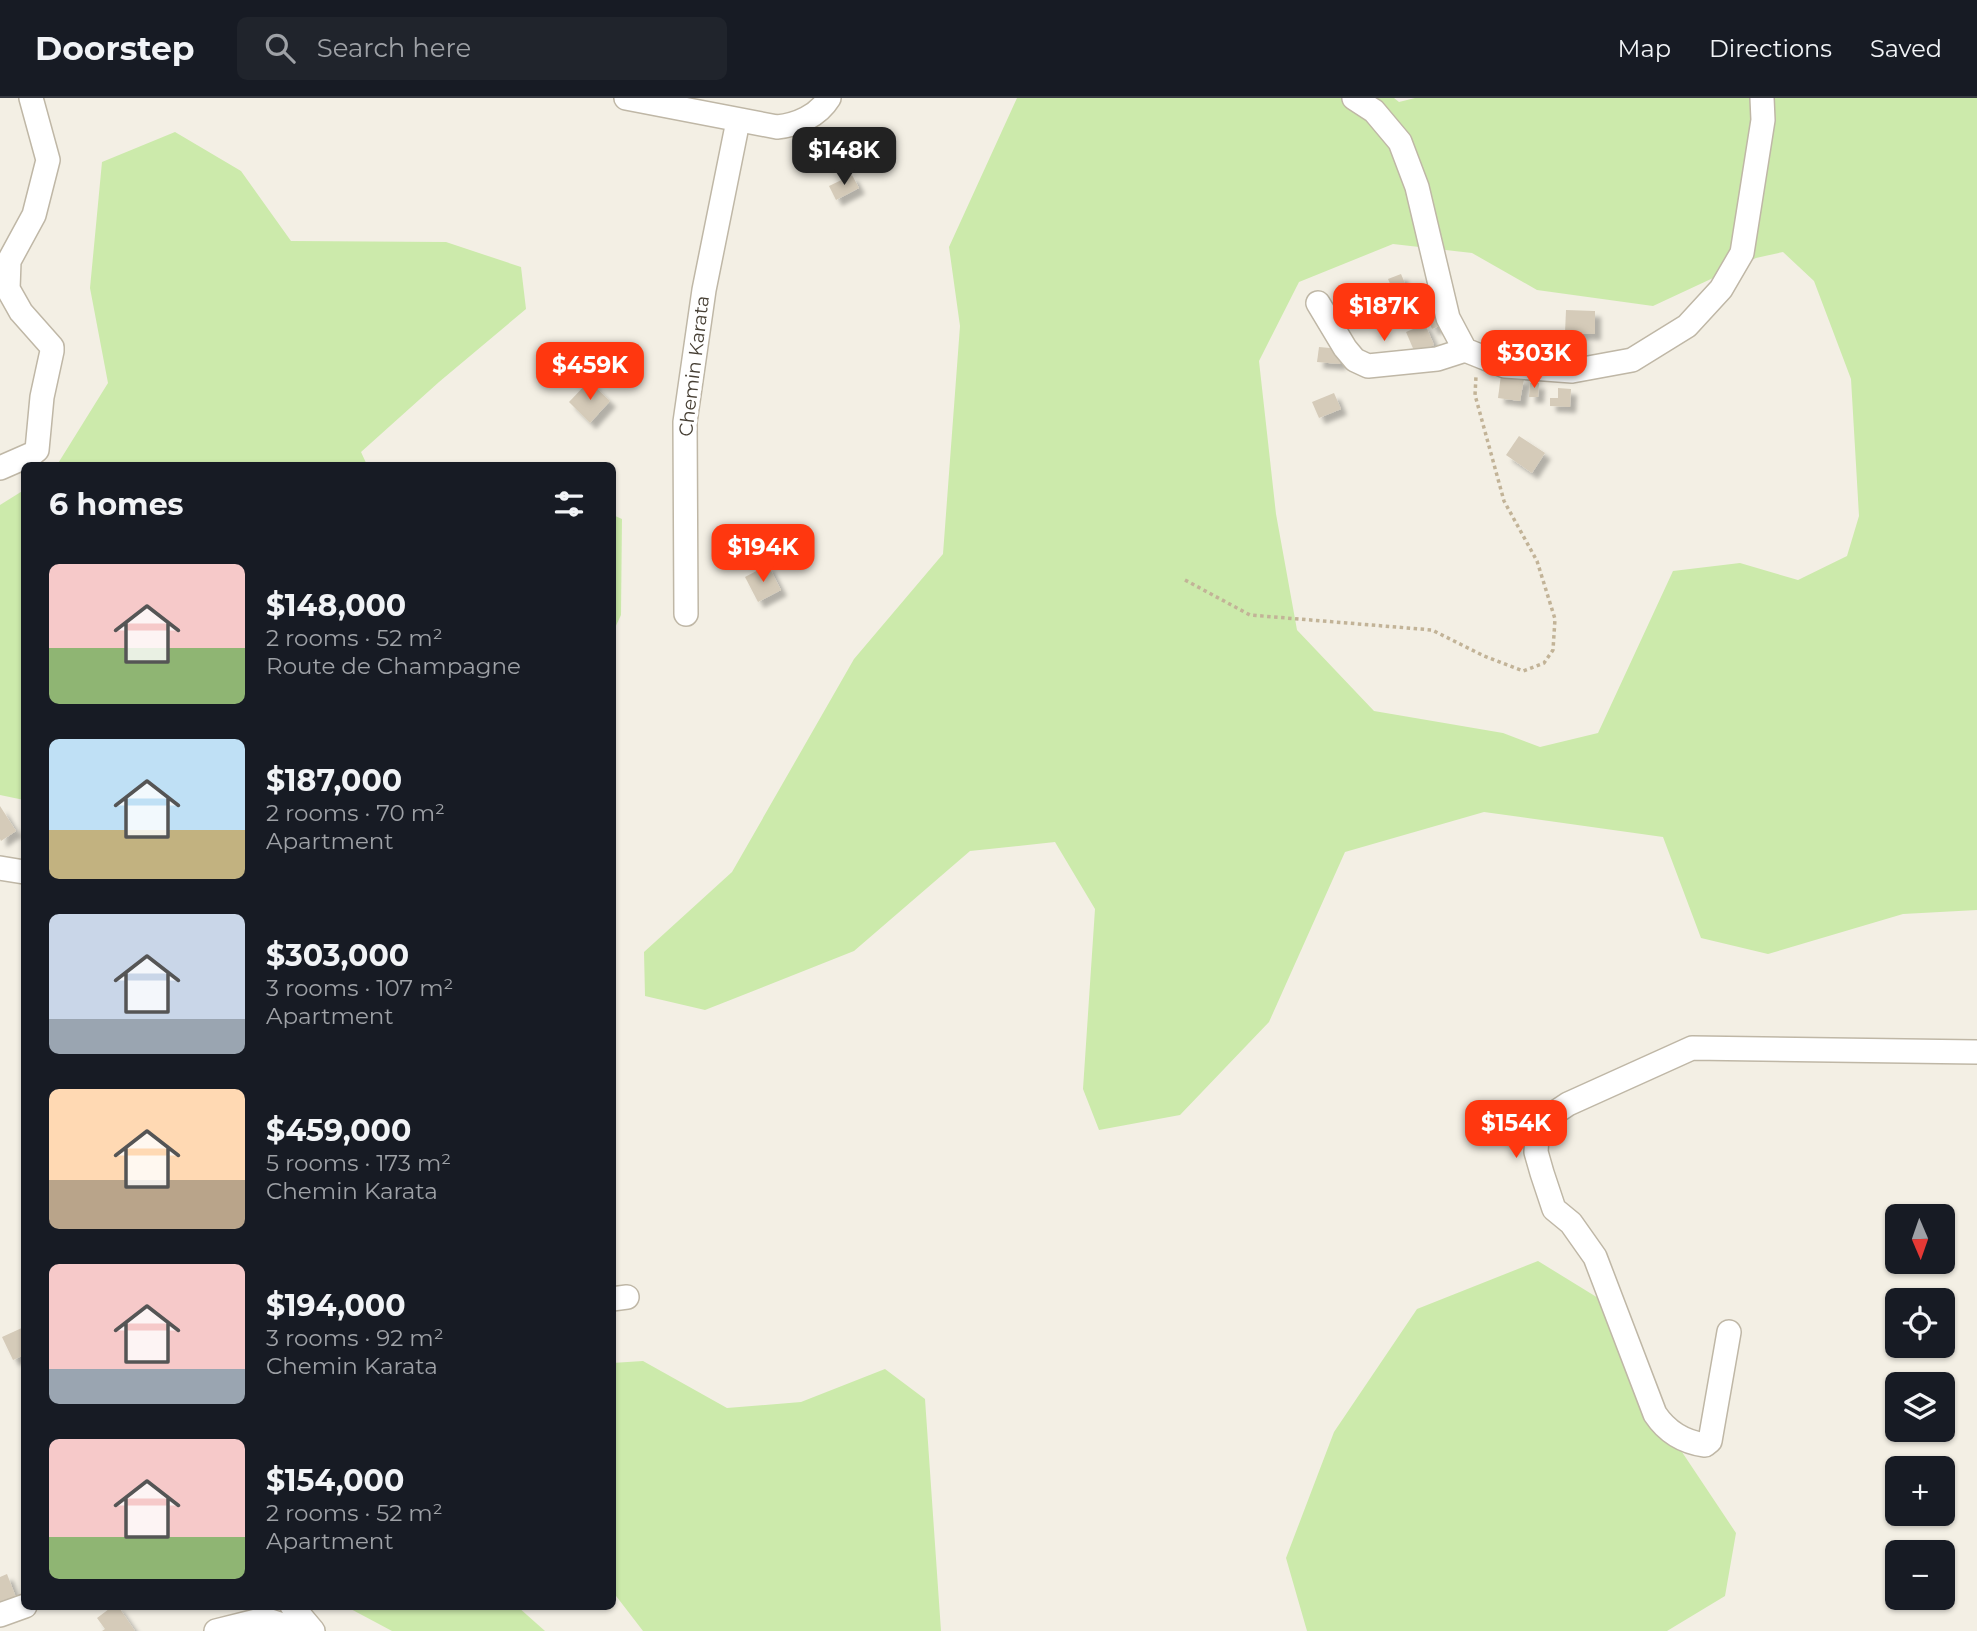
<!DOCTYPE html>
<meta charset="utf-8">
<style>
body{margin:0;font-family:Montserrat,sans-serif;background:#20242c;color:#f1f3f6;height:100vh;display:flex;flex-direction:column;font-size:26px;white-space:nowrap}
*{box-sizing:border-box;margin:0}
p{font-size:23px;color:#9ea1a6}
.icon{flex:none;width:38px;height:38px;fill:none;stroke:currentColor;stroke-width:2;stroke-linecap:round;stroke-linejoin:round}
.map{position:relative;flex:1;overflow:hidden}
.details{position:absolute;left:21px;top:364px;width:595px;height:1148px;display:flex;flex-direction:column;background:#171b24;border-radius:10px;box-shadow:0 2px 5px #0004}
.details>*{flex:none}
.needle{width:46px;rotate:178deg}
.tools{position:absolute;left:1885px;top:1106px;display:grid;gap:14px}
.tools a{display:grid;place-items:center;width:70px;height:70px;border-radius:10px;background:#171b24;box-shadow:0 2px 5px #0004;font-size:35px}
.price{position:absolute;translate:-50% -60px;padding:0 16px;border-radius:14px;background:#ff370f;color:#fff;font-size:23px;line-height:46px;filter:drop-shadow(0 2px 4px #0008)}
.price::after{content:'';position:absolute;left:50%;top:42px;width:21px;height:16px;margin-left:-10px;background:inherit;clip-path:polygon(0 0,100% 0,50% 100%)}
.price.current{background:#222;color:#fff}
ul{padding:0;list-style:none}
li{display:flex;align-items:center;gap:21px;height:175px;padding:0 28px}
li span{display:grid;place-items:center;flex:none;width:196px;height:140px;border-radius:10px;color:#555}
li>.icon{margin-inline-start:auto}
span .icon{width:84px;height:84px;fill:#fffc;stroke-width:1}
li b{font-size:30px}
h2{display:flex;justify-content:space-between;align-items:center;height:84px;padding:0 28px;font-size:30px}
header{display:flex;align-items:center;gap:42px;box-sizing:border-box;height:98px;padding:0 35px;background:#171b24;border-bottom:2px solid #363941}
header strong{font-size:33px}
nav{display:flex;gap:38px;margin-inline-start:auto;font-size:24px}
.search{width:490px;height:63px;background:#20242c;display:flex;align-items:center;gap:18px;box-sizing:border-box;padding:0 24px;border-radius:10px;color:#9ea1a6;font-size:26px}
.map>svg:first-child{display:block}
.green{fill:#cceaab;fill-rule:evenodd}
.building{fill:#d5cbb9;filter:url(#shadow)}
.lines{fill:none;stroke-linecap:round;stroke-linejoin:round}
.minor-casing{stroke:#bfb7a6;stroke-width:26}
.path{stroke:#c2b397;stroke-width:3.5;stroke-dasharray:3.5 3.5;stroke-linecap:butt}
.minor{stroke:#fff;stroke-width:23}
.labels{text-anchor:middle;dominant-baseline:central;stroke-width:7;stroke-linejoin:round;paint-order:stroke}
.street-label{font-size:19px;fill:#463f34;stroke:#fff}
</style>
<header>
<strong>Doorstep</strong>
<div class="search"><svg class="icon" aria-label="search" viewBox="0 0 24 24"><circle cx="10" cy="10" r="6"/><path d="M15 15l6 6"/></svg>Search here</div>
<nav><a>Map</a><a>Directions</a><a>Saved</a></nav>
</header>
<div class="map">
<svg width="1977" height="1533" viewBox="0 0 1977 1533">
<defs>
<filter id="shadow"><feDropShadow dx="6" dy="6" stdDeviation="2" flood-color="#0004"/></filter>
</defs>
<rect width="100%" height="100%" fill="#f3efe4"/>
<g class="green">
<path d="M1017,0H1394L1399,4L1415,0H1977V812L1903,816L1768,856L1701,840L1663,739L1484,714L1345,754L1269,924L1180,1017L1099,1032L1083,991L1095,811L1055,744L970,753L854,853L705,912L645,898L644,854L732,774L854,561L943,456L960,228L949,149ZM1393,146L1472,155L1537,192L1653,208L1756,160L1783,154L1814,183L1851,281L1859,418L1847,458L1798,482L1740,465L1673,473L1598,635L1540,649L1503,635L1374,613L1297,532L1276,416L1259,263L1299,184Z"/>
<polygon points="175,34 241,73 291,143 446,144 521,169 526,211 439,284 361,354 367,367 57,367 108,285 90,190 102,64"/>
<polygon points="24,392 24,702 0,697 0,407"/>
<polygon points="613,417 622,421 621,517 613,534"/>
<polygon points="1538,1163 1616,1211 1680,1351 1736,1435 1725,1498 1667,1533 1307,1533 1286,1460 1334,1334 1417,1211"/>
<polygon points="643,1263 727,1310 801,1304 885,1271 925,1301 941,1533 643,1533 613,1494 612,1265"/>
<polygon points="347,1509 518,1509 545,1533 392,1533"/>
</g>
<g class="building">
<polygon points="852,77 859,90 836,102 829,88"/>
<polygon points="1401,176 1409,195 1396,199 1388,181"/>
<polygon points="1437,204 1446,225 1432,231 1427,219 1420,222 1416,213"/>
<polygon points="1566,212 1595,213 1595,236 1565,235"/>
<polygon points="1425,226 1434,247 1415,255 1406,234"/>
<polygon points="1319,249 1341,251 1340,266 1317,264"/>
<polygon points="1501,277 1524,281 1520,303 1498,300"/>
<polygon points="589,283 610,303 590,325 569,304"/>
<polygon points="1530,285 1539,285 1538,299 1529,299"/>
<polygon points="1558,290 1571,291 1570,309 1550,308 1550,300 1558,300"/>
<polygon points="1334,295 1341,311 1319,320 1312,304"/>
<polygon points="1519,338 1545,355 1532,375 1506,357"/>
<polygon points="741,428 751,454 728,464 717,437"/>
<polygon points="768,467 781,492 758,504 745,479"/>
<polygon points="0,708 16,733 1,743 0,741"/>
<polygon points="24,1229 24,1254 21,1256 22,1258 13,1262 2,1239"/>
<polygon points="7,1476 17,1502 0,1510 0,1479"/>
<polygon points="113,1508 118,1508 135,1533 102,1533 105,1531 97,1520"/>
</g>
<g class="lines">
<g class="minor-casing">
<g id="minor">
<path d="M626,0L777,29C797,27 818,18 829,0"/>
<polyline points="1354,0 1374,13 1400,44 1417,89 1448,220 1465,252 1505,268 1572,273 1632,262 1687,228 1721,191 1742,155 1763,22 1762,0"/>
<polyline points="1318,205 1345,250 1355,262 1368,268 1437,261 1465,252"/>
<polyline points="0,370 32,356 37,352 42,299 52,253 52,249 21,214 8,191 9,163 34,117 48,62 31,0"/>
<polyline points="686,516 685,324 704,192 738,23"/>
<polyline points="0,770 24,774"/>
<polyline points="612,1201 627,1199"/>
<path d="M1729,1234L1710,1343L1705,1347C1683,1344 1667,1334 1655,1316L1595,1159L1571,1125L1554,1111L1542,1075L1536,1054L1537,1037L1550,1018L1568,1006L1692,950L1977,954"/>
<polyline points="292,1508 313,1533"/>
<polyline points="0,1517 25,1508"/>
<polyline points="216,1533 264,1521 301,1533"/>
</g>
</g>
<polyline class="path" points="1185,482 1250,517 1432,532 1484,558 1523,573 1544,565 1553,552 1555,521 1537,463 1504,403 1475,297 1476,278"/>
<use href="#minor" class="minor"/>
</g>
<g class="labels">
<g class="street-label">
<text transform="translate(694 268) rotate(-83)">Chemin Karata</text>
</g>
</g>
</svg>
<div class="tools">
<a><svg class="needle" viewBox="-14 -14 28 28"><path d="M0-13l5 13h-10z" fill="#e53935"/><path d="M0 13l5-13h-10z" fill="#9ea1a6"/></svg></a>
<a><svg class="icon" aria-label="locate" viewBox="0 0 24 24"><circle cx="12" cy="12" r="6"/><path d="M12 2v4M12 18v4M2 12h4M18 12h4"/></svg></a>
<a><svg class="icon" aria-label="layers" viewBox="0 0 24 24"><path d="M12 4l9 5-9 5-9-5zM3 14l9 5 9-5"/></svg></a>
<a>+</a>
<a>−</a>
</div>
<b class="price current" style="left:844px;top:89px">$148K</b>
<b class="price" style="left:1384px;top:245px">$187K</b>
<b class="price" style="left:1534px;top:292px">$303K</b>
<b class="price" style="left:590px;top:304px">$459K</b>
<b class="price" style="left:763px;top:486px">$194K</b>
<b class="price" style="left:1516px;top:1062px">$154K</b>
<section class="details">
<h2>6 homes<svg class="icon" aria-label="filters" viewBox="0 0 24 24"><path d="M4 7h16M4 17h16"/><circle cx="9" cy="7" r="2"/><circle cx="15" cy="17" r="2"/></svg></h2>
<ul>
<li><span style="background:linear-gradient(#f6c9c9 60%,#8fb573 0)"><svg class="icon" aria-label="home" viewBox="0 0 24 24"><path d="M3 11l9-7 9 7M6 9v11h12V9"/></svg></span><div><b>$148,000</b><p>2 rooms · 52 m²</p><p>Route de Champagne</p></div></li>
<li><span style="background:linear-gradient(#bfe0f5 65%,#c2b280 0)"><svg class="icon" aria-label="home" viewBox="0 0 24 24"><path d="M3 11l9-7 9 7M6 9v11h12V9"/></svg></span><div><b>$187,000</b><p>2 rooms · 70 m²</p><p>Apartment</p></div></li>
<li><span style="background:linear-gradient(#c9d6e8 75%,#9aa5b1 0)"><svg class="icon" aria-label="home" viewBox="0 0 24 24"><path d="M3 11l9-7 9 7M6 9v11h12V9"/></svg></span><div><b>$303,000</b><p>3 rooms · 107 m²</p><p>Apartment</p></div></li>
<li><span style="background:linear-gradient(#ffd9b3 65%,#b9a48a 0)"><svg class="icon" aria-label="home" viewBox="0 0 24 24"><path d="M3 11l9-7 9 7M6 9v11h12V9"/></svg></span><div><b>$459,000</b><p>5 rooms · 173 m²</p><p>Chemin Karata</p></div></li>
<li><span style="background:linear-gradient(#f6c9c9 75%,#9aa5b1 0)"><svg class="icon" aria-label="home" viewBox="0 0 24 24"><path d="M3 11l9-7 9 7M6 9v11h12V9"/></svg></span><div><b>$194,000</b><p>3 rooms · 92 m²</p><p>Chemin Karata</p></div></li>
<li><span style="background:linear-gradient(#f6c9c9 70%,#8fb573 0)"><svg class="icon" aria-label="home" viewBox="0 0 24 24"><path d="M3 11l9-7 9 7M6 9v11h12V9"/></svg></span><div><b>$154,000</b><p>2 rooms · 52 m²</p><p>Apartment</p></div></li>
</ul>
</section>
</div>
